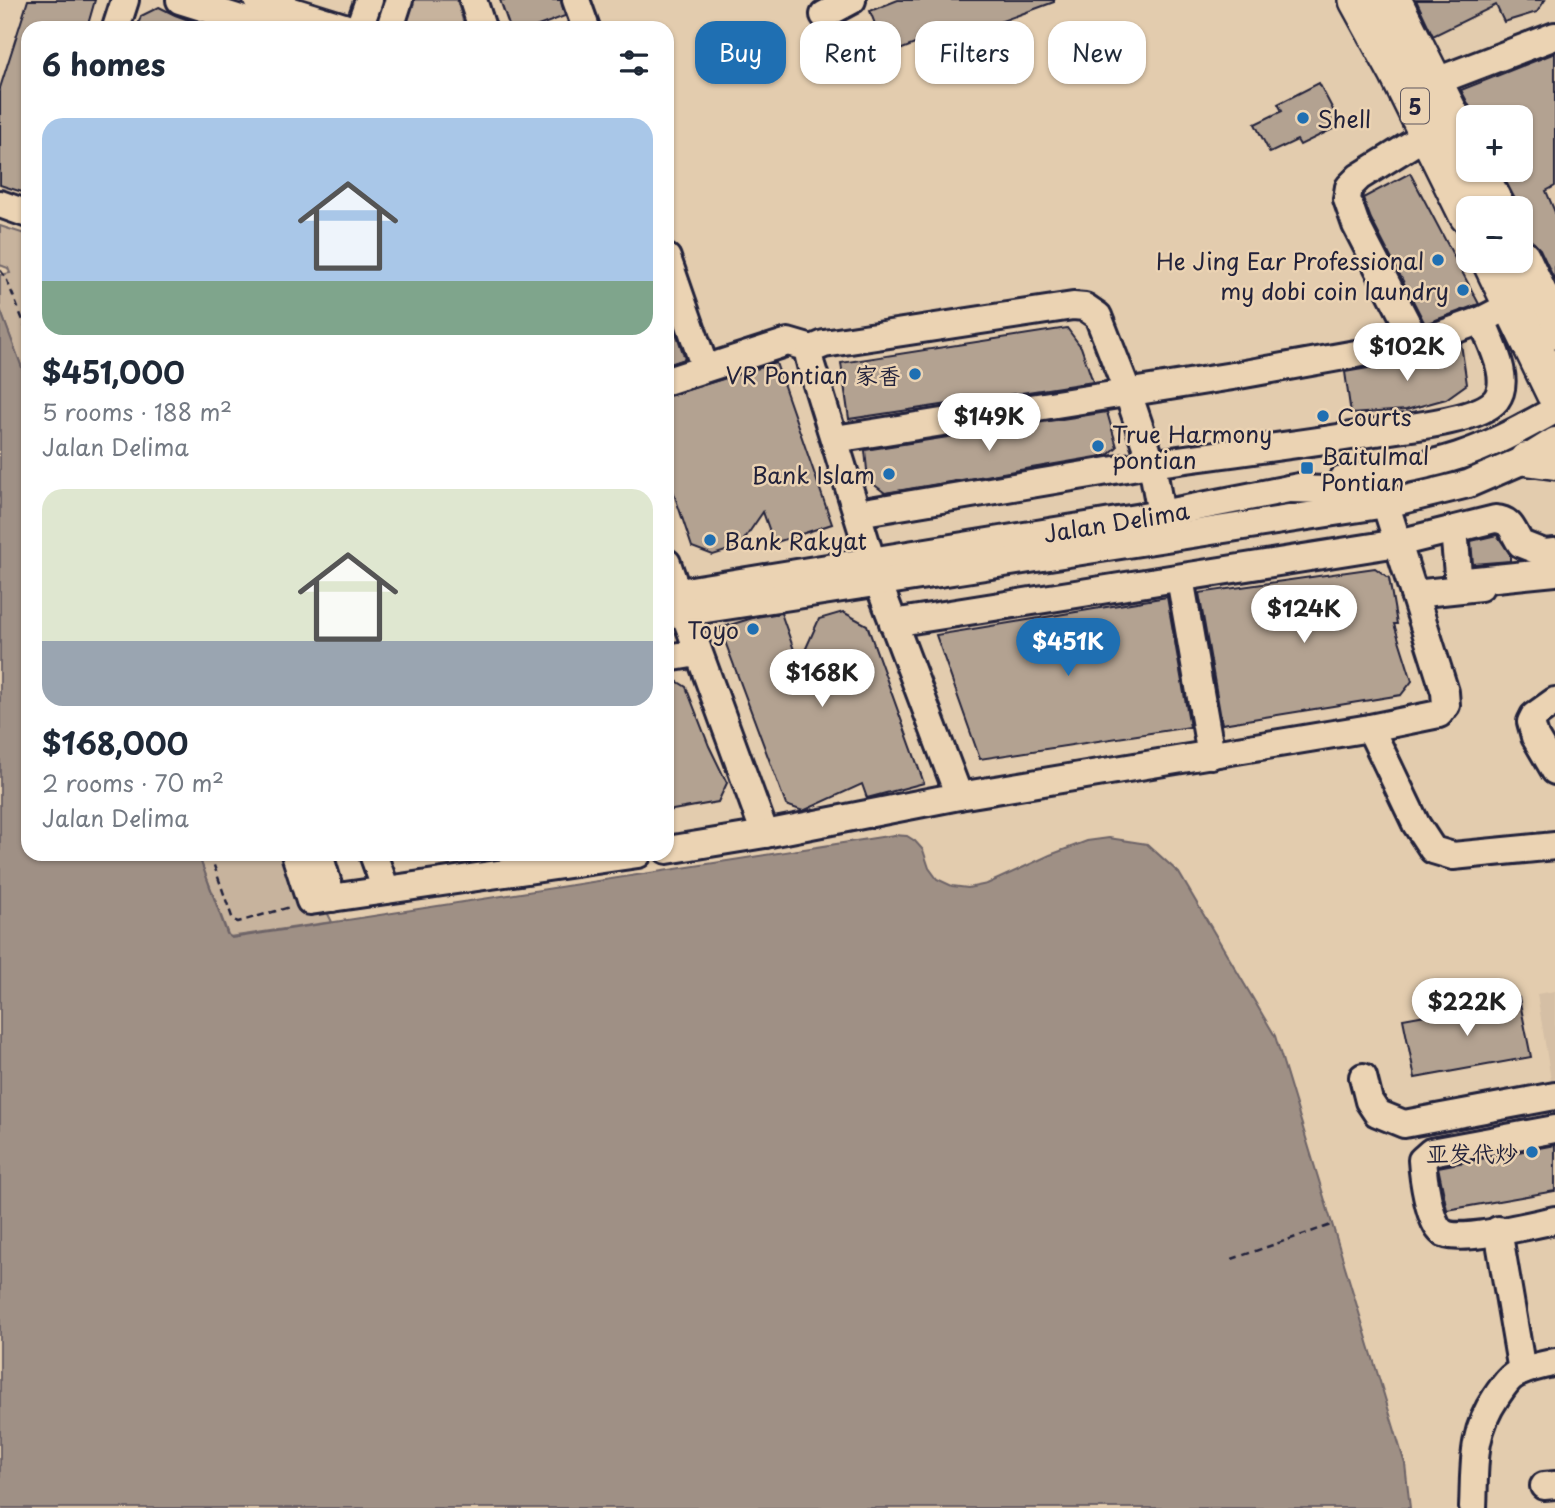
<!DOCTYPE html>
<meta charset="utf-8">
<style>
body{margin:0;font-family:"Playpen Sans","LXGW WenKai TC",sans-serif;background:#f2f2f3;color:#1f2937;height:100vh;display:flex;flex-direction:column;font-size:26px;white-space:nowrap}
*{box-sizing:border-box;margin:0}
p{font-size:23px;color:#747a83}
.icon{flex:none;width:38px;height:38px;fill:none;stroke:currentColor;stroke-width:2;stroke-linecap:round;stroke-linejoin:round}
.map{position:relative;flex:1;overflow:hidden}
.panel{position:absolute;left:21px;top:21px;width:653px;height:840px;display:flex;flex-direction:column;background:#fff;border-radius:21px;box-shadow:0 2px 5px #0004}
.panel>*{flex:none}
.top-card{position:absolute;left:695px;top:21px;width:665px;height:63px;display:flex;gap:14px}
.fabs{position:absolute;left:1456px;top:105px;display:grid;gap:14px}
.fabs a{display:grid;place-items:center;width:77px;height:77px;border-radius:14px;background:#fff;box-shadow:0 2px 5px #0004;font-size:35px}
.price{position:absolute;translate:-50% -60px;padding:0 16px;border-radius:24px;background:#fff;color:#222;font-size:23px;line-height:46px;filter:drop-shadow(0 2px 4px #0008)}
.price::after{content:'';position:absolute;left:50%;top:42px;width:21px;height:16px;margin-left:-10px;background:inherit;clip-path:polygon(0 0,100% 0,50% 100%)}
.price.on{background:#1f6fb2;color:#fff}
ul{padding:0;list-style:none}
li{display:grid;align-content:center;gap:14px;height:371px;padding:0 21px}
li span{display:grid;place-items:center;height:217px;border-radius:21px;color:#555}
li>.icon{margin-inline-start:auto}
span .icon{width:126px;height:126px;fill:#fffc;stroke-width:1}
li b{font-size:30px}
h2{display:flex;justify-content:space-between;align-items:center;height:84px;padding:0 21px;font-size:30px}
.pill{padding:0 24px;border-radius:21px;background:#fff;box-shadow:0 2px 5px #0004;font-size:24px;line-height:63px}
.pill.on{background:#1f6fb2;color:#fff}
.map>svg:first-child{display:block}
.built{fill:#d5bfa5}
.green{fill:#c7b39d;stroke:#746a6c;stroke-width:2}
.water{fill:#9f9085;stroke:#6d6467;stroke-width:2}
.building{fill:#b3a291;stroke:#22223b;stroke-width:2}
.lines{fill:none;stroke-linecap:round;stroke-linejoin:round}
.minor-casing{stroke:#22223b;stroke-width:32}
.major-casing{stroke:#22223b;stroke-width:37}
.highway-casing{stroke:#22223b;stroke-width:42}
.path{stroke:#22223b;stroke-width:2.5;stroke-dasharray:7 5;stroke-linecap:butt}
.minor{stroke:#ebd3b3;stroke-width:26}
.major{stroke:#ebd3b3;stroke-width:32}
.highway{stroke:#ebd3b3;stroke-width:37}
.poi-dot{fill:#1f6fb2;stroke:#ebd3b3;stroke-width:2.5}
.labels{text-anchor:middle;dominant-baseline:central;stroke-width:5;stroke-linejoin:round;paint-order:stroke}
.shield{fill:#ebd3b3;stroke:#5e575f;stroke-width:2}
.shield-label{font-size:21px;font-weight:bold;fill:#22223b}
.poi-label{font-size:23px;fill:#22223b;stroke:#ebd3b3;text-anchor:end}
.street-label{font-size:23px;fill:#22223b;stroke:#ebd3b3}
</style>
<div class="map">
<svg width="1555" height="1508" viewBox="0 0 1555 1508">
<rect width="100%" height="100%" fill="#e3ccae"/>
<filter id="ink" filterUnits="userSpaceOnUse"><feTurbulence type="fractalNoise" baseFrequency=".0143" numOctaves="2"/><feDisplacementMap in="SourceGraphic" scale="14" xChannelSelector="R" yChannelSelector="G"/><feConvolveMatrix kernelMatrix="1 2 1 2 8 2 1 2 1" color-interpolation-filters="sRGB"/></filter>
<g filter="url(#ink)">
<polygon class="built" points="1555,991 1555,1104 1537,994"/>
<g class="green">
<polygon points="414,0 457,0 465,28 404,28"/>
<polygon points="0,226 28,235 28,384 0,309 0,275 10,273 8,268 0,265"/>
<polygon points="198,854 298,854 332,922 229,937"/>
</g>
<polygon class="water" points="0,309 28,384 28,854 198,854 227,934 232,938 894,835 907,836 915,841 923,850 929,868 937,879 952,886 968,888 987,884 1050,855 1087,841 1109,838 1147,844 1179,873 1275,1036 1405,1464 1410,1508 0,1508"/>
<g class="building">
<polygon points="28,0 95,0 87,28 28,28 28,189 22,192 0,185 0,88"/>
<polygon points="500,0 561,0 565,16 533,28 510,28"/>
<polygon points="898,0 1054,0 1054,2 961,36 958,27 887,55 870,11"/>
<polygon points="1416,0 1545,0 1537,12 1504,22 1496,5 1433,36"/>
<polygon points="159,7 175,15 210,28 137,28 141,16"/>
<polygon points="1555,53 1555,186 1546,191 1555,212 1555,281 1540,249 1529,239 1521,220 1521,208 1517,208 1515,199 1500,170 1521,170 1521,117 1475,117 1461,90"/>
<polygon points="1319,83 1341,125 1300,145 1297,140 1270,153 1255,124 1282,111 1278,104"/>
<polygon points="1410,173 1479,304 1425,324 1371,219 1363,198"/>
<polygon points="667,306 685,359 667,365"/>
<polygon points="1067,328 1081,347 1093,382 849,419 841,363"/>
<polygon points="1461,344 1467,384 1446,399 1406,410 1351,414 1345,372 1420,359"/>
<polygon points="776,363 832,524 774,543 763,512 739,547 713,555 692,547 667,473 667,396"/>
<polygon points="1107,412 1117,447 1108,455 885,493 868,480 865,450"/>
<polygon points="1497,535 1510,554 1510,561 1473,564 1471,541"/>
<polygon points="1375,568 1389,578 1397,624 1394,624 1412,681 1401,695 1222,724 1199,593"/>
<polygon points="1167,597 1190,727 980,759 936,635"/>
<polygon points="843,612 867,625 924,783 867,798 862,784 803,811 786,805 720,628 756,617 781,613 799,664 819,619"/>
<polygon points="667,675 686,687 709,746 727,783 718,802 667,811"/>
<polygon points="1519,998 1531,1057 1415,1078 1403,1019"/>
<polygon points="1555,1145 1555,1191 1447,1210 1438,1167"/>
</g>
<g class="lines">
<g class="minor-casing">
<g id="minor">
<polyline points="180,0 269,28"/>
<polyline points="257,0 347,28"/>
<polyline points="473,0 482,28"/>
<polyline points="576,0 586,28"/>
<polyline points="824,15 852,0"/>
<polyline points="116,28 125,0"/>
<polyline points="359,28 369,0"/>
<polyline points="390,28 399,0"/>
<polyline points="1434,82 1555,36"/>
<polyline points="0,204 28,214"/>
<polyline points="667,258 705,368"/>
<polyline points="1417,343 1356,225 1347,199 1349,187 1359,177 1428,134"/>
<polyline points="667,381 788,342 812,349"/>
<polyline points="835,439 1239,375 1417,343 1482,320"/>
<path d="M1342,480C1381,473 1421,468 1458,456C1492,445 1524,427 1555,410"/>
<path d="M858,513C956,497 1053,480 1150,464C1225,453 1301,445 1375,432C1403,428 1479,421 1496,400C1512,379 1490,342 1482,320L1513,304"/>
<polyline points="1454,530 1458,574 1466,581 1555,572"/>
<polyline points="872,562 811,365 809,357 812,349 824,344 1073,306 1085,307 1098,316 1128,393 1152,464 1161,514"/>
<polyline points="667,563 677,592"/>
<polyline points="1180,578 1211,755"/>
<polyline points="878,582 959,796"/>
<path id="s1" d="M667,594L1161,514L1304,486"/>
<polyline points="1414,594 1480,587"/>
<polyline points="684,612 765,834"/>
<polyline points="667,615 1386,504 1468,484 1526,459 1555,441"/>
<path d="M893,623L1398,543L1495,519C1513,520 1512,532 1521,544L1544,553L1555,552"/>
<polyline points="667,658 698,653"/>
<polyline points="1555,701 1534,716 1531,722 1535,737 1555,771"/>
<polyline points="1370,728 1416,824 1433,850 1453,856 1555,846"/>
<polyline points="667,850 765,834 959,796 1370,728 1439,714 1446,705 1445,692 1383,496 1379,493 1369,491 1289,489"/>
<polyline points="295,854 310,901 638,854"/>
<polyline points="319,854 332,898"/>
<polyline points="373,854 386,890"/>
<polyline points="1363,1077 1369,1101 1377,1113 1404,1124 1555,1096"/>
<path d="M1555,1129L1431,1152L1422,1160C1423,1176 1429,1222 1442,1232C1457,1244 1534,1224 1555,1220"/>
<polyline points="1498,1230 1522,1371"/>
<polyline points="1544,1486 1555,1485"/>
<path d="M1473,1508C1475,1465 1471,1434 1496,1397C1501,1390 1506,1381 1513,1376C1525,1368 1541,1366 1555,1362"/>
</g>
</g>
<g class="major-casing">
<polyline id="major" points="1526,459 1555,463"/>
</g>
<g class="highway-casing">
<g id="highway">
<polyline points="1358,0 1398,73 1468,215"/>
<polyline points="1392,0 1468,151"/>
<polyline points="1477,170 1496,208"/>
<polyline points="1521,258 1555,330"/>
<polyline points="1491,261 1555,393"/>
</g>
</g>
<g class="path">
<polyline points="0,270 6,278 28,333"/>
<polyline points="210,854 233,920 238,922 290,907"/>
<polyline points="1232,1259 1331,1225"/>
</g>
<use href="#minor" class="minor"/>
<use href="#major" class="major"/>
<use href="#highway" class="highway"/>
</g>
</g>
<g class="poi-dot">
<circle cx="1303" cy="118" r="7"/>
<circle cx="1438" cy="260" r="7"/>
<circle cx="1463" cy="290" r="7"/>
<circle cx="915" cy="374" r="7"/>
<circle cx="1323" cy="416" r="7"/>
<circle cx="1098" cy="446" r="7"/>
<rect x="1300" y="461" width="14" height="14" rx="3.5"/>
<circle cx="889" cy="474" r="7"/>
<circle cx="710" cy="540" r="7"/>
<circle cx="753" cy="629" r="7"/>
<circle cx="1532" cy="1152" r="7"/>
</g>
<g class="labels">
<rect class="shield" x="1401" y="88.5" width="28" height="35" rx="5"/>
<g class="shield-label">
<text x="1415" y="106">5</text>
</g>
<g class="poi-label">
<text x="1317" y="118" text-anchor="start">Shell</text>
<text x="1424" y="260">He Jing Ear Professional</text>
<text x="1449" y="290">my dobi coin laundry</text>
<text x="901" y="374">VR Pontian 家香</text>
<text x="1337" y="416" text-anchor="start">Courts</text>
<text x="1112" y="433" text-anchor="start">True Harmony<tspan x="1112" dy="26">pontian</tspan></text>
<text x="1321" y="455" text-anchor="start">Baitulmal<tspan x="1321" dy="26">Pontian</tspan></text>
<text x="875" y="474">Bank Islam</text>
<text x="724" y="540" text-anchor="start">Bank Rakyat</text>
<text x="739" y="629">Toyo</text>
<text x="1518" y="1152">亚发代炒</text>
</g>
<g class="street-label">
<text stroke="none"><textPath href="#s1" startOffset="455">Jalan Delima</textPath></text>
</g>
</g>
</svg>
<div class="fabs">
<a>+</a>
<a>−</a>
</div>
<b class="price" style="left:1407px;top:383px">$102K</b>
<b class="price" style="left:989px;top:453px">$149K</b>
<b class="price" style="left:1304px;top:645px">$124K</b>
<b class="price on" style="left:1068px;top:678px">$451K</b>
<b class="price" style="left:822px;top:709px">$168K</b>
<b class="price" style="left:1467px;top:1038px">$222K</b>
<div class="top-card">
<a class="pill on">Buy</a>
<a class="pill">Rent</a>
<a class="pill">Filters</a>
<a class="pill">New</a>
</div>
<section class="panel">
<h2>6 homes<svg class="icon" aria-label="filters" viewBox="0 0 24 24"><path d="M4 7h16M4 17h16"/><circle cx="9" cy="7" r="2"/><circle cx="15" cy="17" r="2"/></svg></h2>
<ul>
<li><span style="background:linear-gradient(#a9c7e8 75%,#7fa58c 0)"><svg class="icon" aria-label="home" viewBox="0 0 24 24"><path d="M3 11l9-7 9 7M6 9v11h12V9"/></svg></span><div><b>$451,000</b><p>5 rooms · 188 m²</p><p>Jalan Delima</p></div></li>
<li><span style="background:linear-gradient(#dfe7d0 70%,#9aa5b1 0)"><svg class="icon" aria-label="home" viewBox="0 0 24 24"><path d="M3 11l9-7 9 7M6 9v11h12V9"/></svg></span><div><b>$168,000</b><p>2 rooms · 70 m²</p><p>Jalan Delima</p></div></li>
</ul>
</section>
</div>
